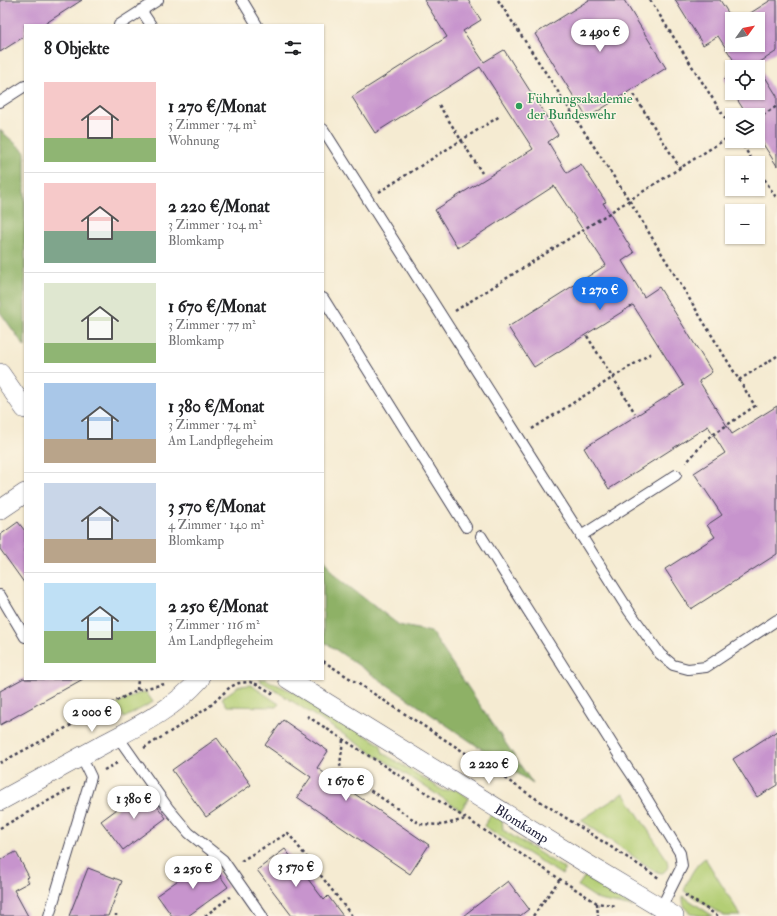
<!DOCTYPE html>
<html lang="de">
<meta charset="utf-8">
<style>
body{margin:0;font-family:"IM FELL Double Pica",serif;background:#f6f6f6;color:#202124;height:100vh;display:flex;flex-direction:column;font-size:15px;white-space:nowrap}
*{box-sizing:border-box;margin:0}
p{font-size:13px;color:#757577}
.icon{flex:none;width:22px;height:22px;fill:none;stroke:currentColor;stroke-width:2;stroke-linecap:round;stroke-linejoin:round}
.map{position:relative;flex:1;overflow:hidden}
.details{position:absolute;left:24px;top:24px;width:300px;height:656px;display:flex;flex-direction:column;background:#fff;border-radius:0px;box-shadow:0 1px 3px #0004}
.details>*{flex:none}
.needle{width:26px;rotate:57deg}
.controls{position:absolute;left:725px;top:12px;display:grid;gap:8px}
.controls a{display:grid;place-items:center;width:40px;height:40px;border-radius:0px;background:#fff;box-shadow:0 1px 3px #0004;font-size:20px}
.price{position:absolute;translate:-50% -34px;padding:0 9px;border-radius:14px;background:#fff;color:#222;font-size:13px;line-height:26px;filter:drop-shadow(0 1px 2px #0008)}
.price::after{content:'';position:absolute;left:50%;top:24px;width:12px;height:9px;margin-left:-6px;background:inherit;clip-path:polygon(0 0,100% 0,50% 100%)}
.price.on{background:#1a73e8;color:#fff}
ul{padding:0;list-style:none}
li{display:flex;align-items:center;gap:12px;height:100px;padding:0 20px}
li+li{border-top:1px solid #e0e0e0}
li span{display:grid;place-items:center;flex:none;width:112px;height:80px;border-radius:0px;color:#555}
li>.icon{margin-inline-start:auto}
span .icon{width:48px;height:48px;fill:#fffc;stroke-width:1}
li b{font-size:17px}
h2{display:flex;justify-content:space-between;align-items:center;height:48px;padding:0 20px;font-size:17px}
.map>svg:first-child{display:block}
.green{fill:#b3ce74;stroke:#6a7858}
.forest{fill:#8eb166;stroke:#586a50}
.building{fill:#c794cd}
.lines{fill:none;stroke-linecap:round;stroke-linejoin:round}
.lane-casing{stroke:#424052;stroke-width:12}
.street-casing{stroke:#424052;stroke-width:20}
.path{stroke:#424052;stroke-width:2.5;stroke-dasharray:3 3;stroke-linecap:butt}
.lane{stroke:#fff;stroke-width:10}
.street{stroke:#fff;stroke-width:19}
.leisure-dot{fill:#2e9e5b;stroke:#fcf5e5;stroke-width:1.5}
.labels{text-anchor:middle;dominant-baseline:central;stroke-width:3;stroke-linejoin:round;paint-order:stroke}
.leisure-label{font-size:14px;fill:#27864d;stroke:#fcf5e5;text-anchor:start}
.street-label{font-size:14px;fill:#22223b;stroke:#fcf5e5}
</style>
<div class="map">
<svg width="777" height="916" viewBox="0 0 777 916">
<rect width="100%" height="100%" fill="#fcf5e5"/>
<filter id="ink" filterUnits="userSpaceOnUse"><feTurbulence type="fractalNoise" baseFrequency=".025" numOctaves="2"/><feDisplacementMap in="SourceGraphic" scale="8" xChannelSelector="R" yChannelSelector="G"/><feConvolveMatrix kernelMatrix="1 2 1 2 8 2 1 2 1" color-interpolation-filters="sRGB"/></filter>
<filter id="wash" filterUnits="userSpaceOnUse"><feTurbulence type="fractalNoise" baseFrequency=".012" numOctaves="4" result="noise"/><feDisplacementMap in="SourceGraphic" scale="16" xChannelSelector="R" yChannelSelector="G"/><feGaussianBlur stdDeviation="0.9" result="paint"/><feColorMatrix in="noise" values="0 0 0 0 0 0 0 0 0 0 0 0 0 0 0 0 0 1.4 0 .05"/><feComposite in="paint" operator="in"/></filter>
<g filter="url(#wash)">
<rect width="100%" height="100%" fill="#f5ebd2"/>
<g class="green">
<polygon points="260,679 265,679 293,692 380,744 383,753 444,791 455,789 469,798 461,810 259,680"/>
<polygon points="251,685 279,704 276,707 227,706 222,698 239,686"/>
<polygon points="146,692 153,702 124,718 117,704 137,694"/>
<path d="M624,793L666,858C669,865 669,869 662,873L656,872L581,820Z"/>
<polygon points="492,812 502,818 503,830 565,869 562,875 484,826"/>
<path d="M705,858L741,916H724L684,891C688,878 695,865 705,858Z"/>
<polygon points="585,876 633,907 599,900 578,886"/>
<path d="M683,896L713,916C697,916 682,916 683,896Z"/>
</g>
<g class="forest">
<polygon points="0,130 25,152 25,347 0,312"/>
<polygon points="323,556 334,575 399,625 431,632 533,784 323,641"/>
</g>
<g id="blocks">
<g class="building">
<polygon points="0,0 82,0 43,25 25,25 25,36 0,52"/>
<polygon points="424,0 468,0 481,20 463,31 484,62 504,50 558,135 548,142 567,173 581,164 606,202 603,203 634,253 622,261 644,297 659,287 712,372 699,381 732,434 777,406 777,554 691,609 665,569 715,537 707,525 722,515 694,473 725,453 708,426 609,489 584,448 684,386 633,305 534,367 508,327 606,265 554,186 458,248 435,210 533,149 480,67 375,133 352,97 447,37"/>
<polygon points="589,0 624,0 666,68 587,118 535,34"/>
<polygon points="675,0 720,0 732,19 732,45 758,45 758,19 741,19 771,0 777,0 777,51 757,64 777,96 777,166 758,136 758,115 747,115 733,93 758,93 758,67 738,67 718,36 703,45"/>
<polygon points="732,74 732,91 724,79"/>
<polygon points="18,522 25,531 25,584 0,549 0,535"/>
<polygon points="24,678 25,679 83,679 0,725 0,691"/>
<polygon points="283,720 328,751 317,768 429,845 410,874 297,797 311,777 265,745"/>
<polygon points="777,731 777,785 757,797 733,759"/>
<polygon points="217,738 251,785 206,817 172,770"/>
<polygon points="144,789 166,818 123,850 101,821"/>
<polygon points="285,849 324,900 328,896 343,916 292,916 257,870"/>
<polygon points="16,852 29,877 26,878 29,882 14,890 28,916 0,916 0,860"/>
<polygon points="208,859 228,887 188,916 172,916 157,895"/>
<polygon points="88,868 122,881 108,916 69,916"/>
<polygon points="508,881 529,909 520,916 463,916"/>
</g>
</g>
</g>
<g filter="url(#ink)">
<use href="#blocks" fill-opacity="0" stroke="#424052" stroke-width="1"/>
<g class="lines">
<g class="lane-casing">
<g id="lane">
<polyline points="242,0 257,25"/>
<polyline points="141,10 151,25"/>
<polyline points="119,25 158,0"/>
<polyline points="0,102 25,86"/>
<polyline points="323,129 629,611 660,654 673,665 688,669 706,667 777,620"/>
<polyline points="323,298 466,527"/>
<polyline points="481,536 624,763 638,784 680,853 682,866 661,908"/>
<polyline points="581,536 676,475"/>
<polyline points="0,595 25,637"/>
<polyline points="118,737 168,808 189,833 223,860 262,916"/>
<polyline points="49,916 91,777 81,756"/>
</g>
</g>
<g class="street-casing">
<g id="street">
<polyline points="0,373 25,409"/>
<polyline points="0,510 25,493"/>
<path id="s1" d="M288,679L584,862L674,916"/>
<path d="M0,801C34,782 68,764 102,745C136,727 174,709 200,679"/>
</g>
</g>
<g class="path">
<polyline points="498,0 629,200 755,406 708,438 686,463"/>
<polyline points="650,0 732,129"/>
<polyline points="634,95 680,168"/>
<polyline points="439,105 482,173"/>
<polyline points="758,118 777,106"/>
<polyline points="740,141 754,163"/>
<polyline points="758,169 777,199"/>
<polyline points="379,192 500,116"/>
<polyline points="455,311 732,135"/>
<polyline points="587,336 635,413"/>
<polyline points="739,380 777,356"/>
<polyline points="532,429 653,352"/>
<polyline points="323,661 659,878"/>
<polyline points="137,690 138,679"/>
<polyline points="307,716 597,903 617,906"/>
<polyline points="343,740 340,765 343,772 420,824 442,825 466,819"/>
<polyline points="144,748 178,727 209,707 230,687 239,683 250,682 259,685 275,695"/>
<polyline points="0,763 137,690 165,684"/>
<polyline points="104,770 119,762"/>
<polyline points="0,828 71,788"/>
<polyline points="241,861 288,833 352,916"/>
<polyline points="685,895 718,916"/>
<polyline points="597,903 598,916"/>
<polyline points="116,916 116,914"/>
<polyline points="205,916 230,897"/>
<polyline points="533,916 560,879"/>
</g>
<use href="#lane" class="lane"/>
<use href="#street" class="street"/>
</g>
</g>
<circle class="leisure-dot" cx="519" cy="106" r="4"/>
<g class="labels">
<g class="leisure-label">
<text x="527" y="98">Führungsakademie<tspan x="527" dy="16">der Bundeswehr</tspan></text>
</g>
<g class="street-label">
<text stroke="none"><textPath href="#s1" startOffset="275">Blomkamp</textPath></text>
</g>
</g>
</svg>
<div class="controls">
<a><svg class="needle" viewBox="-14 -14 28 28"><path d="M0-13l5 13h-10z" fill="#e53935"/><path d="M0 13l5-13h-10z" fill="#757577"/></svg></a>
<a><svg class="icon" aria-label="locate" viewBox="0 0 24 24"><circle cx="12" cy="12" r="6"/><path d="M12 2v4M12 18v4M2 12h4M18 12h4"/></svg></a>
<a><svg class="icon" aria-label="layers" viewBox="0 0 24 24"><path d="M12 4l9 5-9 5-9-5zM3 14l9 5 9-5"/></svg></a>
<a>+</a>
<a>−</a>
</div>
<b class="price" style="left:600px;top:53px">2 490 €</b>
<b class="price on" style="left:600px;top:311px">1 270 €</b>
<b class="price" style="left:92px;top:733px">2 000 €</b>
<b class="price" style="left:489px;top:785px">2 220 €</b>
<b class="price" style="left:346px;top:802px">1 670 €</b>
<b class="price" style="left:134px;top:820px">1 380 €</b>
<b class="price" style="left:296px;top:888px">3 570 €</b>
<b class="price" style="left:193px;top:890px">2 250 €</b>
<section class="details">
<h2>8 Objekte<svg class="icon" aria-label="filters" viewBox="0 0 24 24"><path d="M4 7h16M4 17h16"/><circle cx="9" cy="7" r="2"/><circle cx="15" cy="17" r="2"/></svg></h2>
<ul>
<li><span style="background:linear-gradient(#f6c9c9 70%,#8fb573 0)"><svg class="icon" aria-label="home" viewBox="0 0 24 24"><path d="M3 11l9-7 9 7M6 9v11h12V9"/></svg></span><div><b>1 270 €/Monat</b><p>3 Zimmer · 74 m²</p><p>Wohnung</p></div></li>
<li><span style="background:linear-gradient(#f6c9c9 60%,#7fa58c 0)"><svg class="icon" aria-label="home" viewBox="0 0 24 24"><path d="M3 11l9-7 9 7M6 9v11h12V9"/></svg></span><div><b>2 220 €/Monat</b><p>3 Zimmer · 104 m²</p><p>Blomkamp</p></div></li>
<li><span style="background:linear-gradient(#dfe7d0 75%,#8fb573 0)"><svg class="icon" aria-label="home" viewBox="0 0 24 24"><path d="M3 11l9-7 9 7M6 9v11h12V9"/></svg></span><div><b>1 670 €/Monat</b><p>3 Zimmer · 77 m²</p><p>Blomkamp</p></div></li>
<li><span style="background:linear-gradient(#a9c7e8 70%,#b9a48a 0)"><svg class="icon" aria-label="home" viewBox="0 0 24 24"><path d="M3 11l9-7 9 7M6 9v11h12V9"/></svg></span><div><b>1 380 €/Monat</b><p>3 Zimmer · 74 m²</p><p>Am Landpflegeheim</p></div></li>
<li><span style="background:linear-gradient(#c9d6e8 70%,#b9a48a 0)"><svg class="icon" aria-label="home" viewBox="0 0 24 24"><path d="M3 11l9-7 9 7M6 9v11h12V9"/></svg></span><div><b>3 570 €/Monat</b><p>4 Zimmer · 140 m²</p><p>Blomkamp</p></div></li>
<li><span style="background:linear-gradient(#bfe0f5 60%,#8fb573 0)"><svg class="icon" aria-label="home" viewBox="0 0 24 24"><path d="M3 11l9-7 9 7M6 9v11h12V9"/></svg></span><div><b>2 250 €/Monat</b><p>3 Zimmer · 116 m²</p><p>Am Landpflegeheim</p></div></li>
</ul>
</section>
</div>
